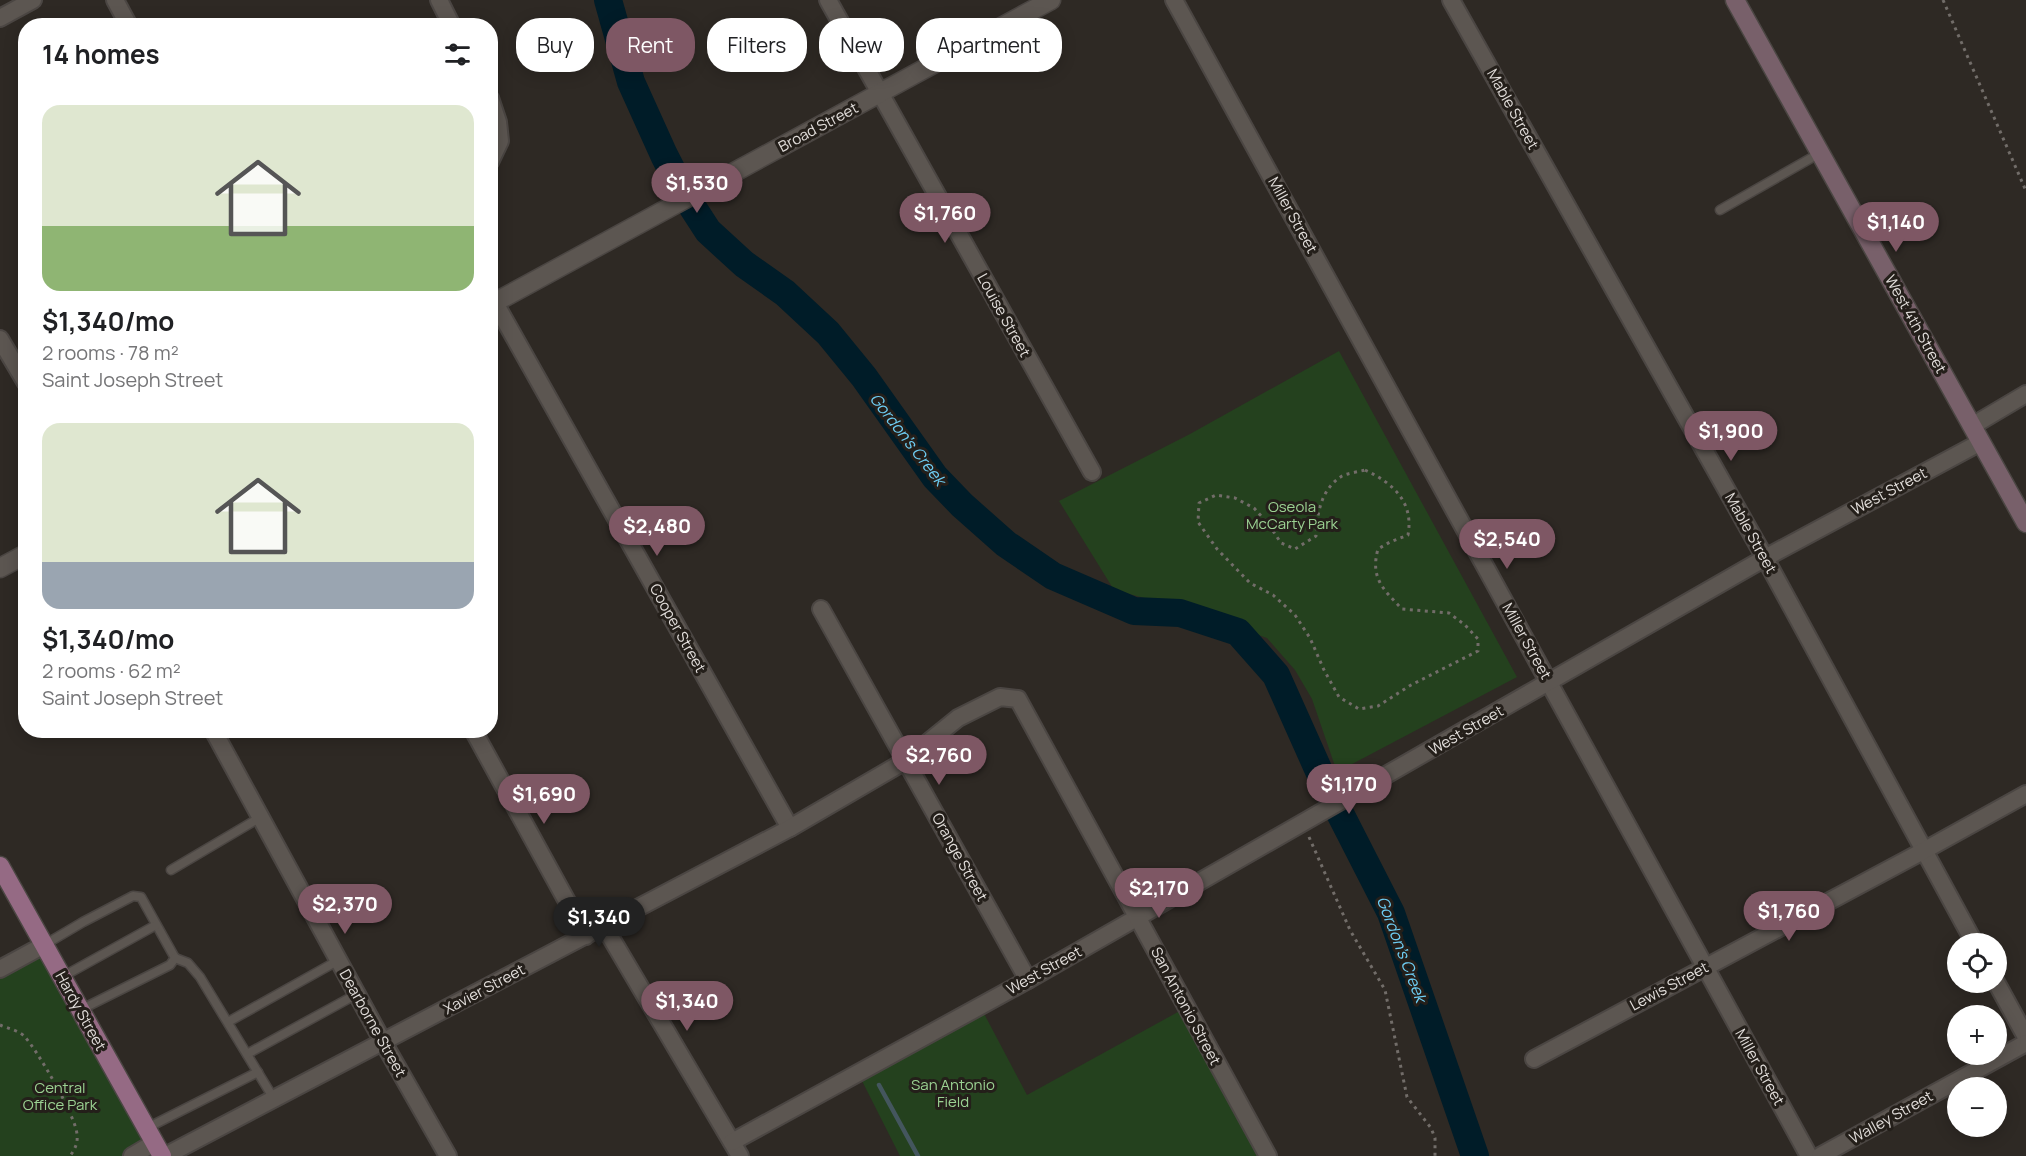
<!DOCTYPE html>
<meta charset="utf-8">
<style>
body{margin:0;font-family:Manrope,sans-serif;background:#f6f6f6;color:#202124;height:100vh;display:flex;flex-direction:column;font-size:22px;white-space:nowrap}
*{box-sizing:border-box;margin:0}
p{font-size:20px;color:#757577}
.icon{flex:none;width:33px;height:33px;fill:none;stroke:currentColor;stroke-width:2;stroke-linecap:round;stroke-linejoin:round}
.map{position:relative;flex:1;overflow:hidden}
.panel{position:absolute;left:18px;top:18px;width:480px;height:720px;display:flex;flex-direction:column;background:#fff;border-radius:24px;box-shadow:0 3px 15px #0003}
.panel>*{flex:none}
.hud{position:absolute;left:516px;top:18px;width:570px;height:54px;display:flex;gap:12px}
.fabs{position:absolute;left:1947px;top:933px;display:grid;gap:12px}
.fabs a{display:grid;place-items:center;width:60px;height:60px;border-radius:50%;background:#fff;box-shadow:0 3px 15px #0003;font-size:30px}
.price{position:absolute;translate:-50% -51px;padding:0 14px;border-radius:21px;background:#7e5764;color:#fff;font-size:20px;line-height:39px;filter:drop-shadow(0 2px 3px #0008)}
.price::after{content:'';position:absolute;left:50%;top:36px;width:18px;height:14px;margin-left:-9px;background:inherit;clip-path:polygon(0 0,100% 0,50% 100%)}
.price.on{background:#222;color:#fff}
ul{padding:0;list-style:none}
li{display:grid;align-content:center;gap:12px;height:318px;padding:0 24px}
li span{display:grid;place-items:center;height:186px;border-radius:18px;color:#555}
li>.icon{margin-inline-start:auto}
span .icon{width:108px;height:108px;fill:#fffc;stroke-width:1}
li b{font-size:26px}
h2{display:flex;justify-content:space-between;align-items:center;height:72px;padding:0 24px;font-size:26px}
.tag{padding:0 21px;border-radius:24px;background:#fff;box-shadow:0 3px 15px #0003;font-size:21px;line-height:54px}
.tag.on{background:#7e5764;color:#fff}
.map>svg:first-child{display:block}
.green{fill:#24411e}
.lines{fill:none;stroke-linecap:round;stroke-linejoin:round}
.stream{stroke:#44565e;stroke-width:4.5}
.river{stroke:#001c28;stroke-width:28}
.service-casing{stroke:#4b4643;stroke-width:11}
.minor-casing{stroke:#4b4643;stroke-width:20}
.tertiary-casing{stroke:#4b4643;stroke-width:21}
.secondary-casing{stroke:#4b4643;stroke-width:21}
.primary-casing{stroke:#4b4643;stroke-width:21}
.path{stroke:#726d69;stroke-width:3;stroke-dasharray:3 4.5;stroke-linecap:butt}
.service{stroke:#5c5651;stroke-width:8}
.minor{stroke:#5c5651;stroke-width:16}
.tertiary{stroke:#5c5651;stroke-width:18}
.secondary{stroke:#78606a;stroke-width:18}
.primary{stroke:#956a84;stroke-width:18}
.labels{text-anchor:middle;dominant-baseline:central;stroke-width:6;stroke-linejoin:round;paint-order:stroke}
.street-label{font-size:15px;fill:#e2dedb;stroke:#241f1a}
.park-label{font-size:15px;fill:#9bd292;stroke:#241f1a}
.water-label{font-size:16px;font-style:italic;fill:#6ecef4;stroke:#241f1a}
</style>
<div class="map">
<svg width="2026" height="1156" viewBox="0 0 2026 1156">
<rect width="100%" height="100%" fill="#2e2924"/>
<g class="green">
<polygon points="1339,351 1517,677 1337,772 1312,699 1295,670 1267,638 1247,631 1229,619 1205,607 1175,601 1156,601 1114,590 1059,501 1190,434"/>
<polygon points="44,945 154,1143 132,1156 0,1156 0,969"/>
<polygon points="980,1006 1027,1095 1187,1007 1268,1156 900,1156 858,1073"/>
</g>
<g class="lines">
<polyline class="stream" points="879,1085 918,1156"/>
<polyline class="river" points="608,0 631,82 664,155 684,194 708,231 744,264 785,293 828,333 864,377 935,477 962,505 1006,544 1053,576 1134,611 1180,613 1238,632 1276,675 1323,780 1391,913 1475,1156"/>
<g class="service-casing">
<g id="service">
<polyline points="1720,210 1820,153"/>
<polyline points="171,870 261,817"/>
<polyline points="44,945 83,922 133,896 141,897 175,958 170,965 80,1010"/>
<polyline points="175,958 188,963 200,977 274,1099"/>
<polyline points="62,977 156,925"/>
<polyline points="228,1022 339,960"/>
<polyline points="247,1054 357,994"/>
<polyline points="147,1128 258,1072"/>
</g>
</g>
<g class="minor-casing">
<g id="minor">
<polyline points="115,0 129,26"/>
<polyline points="439,0 452,26"/>
<polyline points="828,0 1092,472"/>
<polyline points="1174,0 1809,1156"/>
<polyline points="1451,0 1765,558 1975,944"/>
<polyline points="0,18 33,0"/>
<polyline points="490,98 498,122 500,141 490,162"/>
<polyline points="495,303 790,828"/>
<polyline points="0,339 26,383"/>
<polyline points="1972,426 2026,394"/>
<polyline points="821,609 1028,980"/>
<polyline points="213,730 383,1042 448,1156"/>
<polyline points="473,730 586,936"/>
<polyline points="604,926 740,1156"/>
<polyline points="0,969 44,945"/>
<polyline points="1996,982 2026,1037"/>
<polyline points="1534,1059 1925,850 2026,794"/>
<polyline points="732,1142 1028,980 1765,558 1981,442"/>
<polyline points="132,1156 154,1143"/>
<polyline points="165,1156 790,828 905,761 958,718 1000,697 1018,699 1268,1156"/>
<polyline points="1820,1156 2026,1043"/>
</g>
</g>
<g class="tertiary-casing">
<g id="tertiary">
<polyline points="490,305 1051,0"/>
<polyline points="0,568 26,554"/>
</g>
</g>
<g class="secondary-casing">
<polyline id="secondary" points="1735,0 2026,523"/>
</g>
<g class="primary-casing">
<polyline id="primary" points="0,866 162,1156"/>
</g>
<g class="path">
<polyline points="1943,0 2026,191"/>
<path d="M1365,470C1393,483 1414,502 1408,535L1390,542L1378,549C1370,578 1383,589 1402,609L1449,613L1465,625L1478,639V651L1411,685L1378,706L1359,709L1339,697L1324,670L1310,638L1295,615L1273,595L1250,583L1217,549L1198,522L1199,503L1216,495L1235,498L1254,508L1269,525L1281,543L1295,549L1316,536C1317,513 1321,489 1342,476C1348,473 1358,472 1365,470Z"/>
<polyline points="1309,837 1350,930 1385,990 1407,1097 1431,1128 1435,1138 1435,1156"/>
<path d="M0,1025C7,1028 20,1031 25,1037C37,1050 77,1118 77,1135C78,1143 75,1149 70,1156"/>
</g>
<use href="#service" class="service"/>
<use href="#minor" class="minor"/>
<use href="#tertiary" class="tertiary"/>
<use href="#secondary" class="secondary"/>
<use href="#primary" class="primary"/>
</g>
<g class="labels">
<g class="street-label">
<text transform="translate(1513 109) rotate(61)">Mable Street</text>
<text transform="translate(818 127) rotate(-28)">Broad Street</text>
<text transform="translate(1293 215) rotate(61)">Miller Street</text>
<text transform="translate(1004 315) rotate(61)">Louise Street</text>
<text transform="translate(1916 324) rotate(61)">West 4th Street</text>
<text transform="translate(1889 491) rotate(-28)">West Street</text>
<text transform="translate(1751 533) rotate(61)">Mable Street</text>
<text transform="translate(678 628) rotate(61)">Cooper Street</text>
<text transform="translate(1527 641) rotate(61)">Miller Street</text>
<text transform="translate(1466 730) rotate(-30)">West Street</text>
<text transform="translate(960 857) rotate(61)">Orange Street</text>
<text transform="translate(1044 970) rotate(-29)">West Street</text>
<text transform="translate(1669 986) rotate(-28)">Lewis Street</text>
<text transform="translate(484 989) rotate(-28)">Xavier Street</text>
<text transform="translate(1186 1006) rotate(62)">San Antonio Street</text>
<text transform="translate(81 1011) rotate(61)">Hardy Street</text>
<text transform="translate(373 1023) rotate(61)">Dearborne Street</text>
<text transform="translate(1760 1067) rotate(61)">Miller Street</text>
<text transform="translate(1891 1117) rotate(-29)">Walley Street</text>
</g>
<g class="park-label">
<text x="1292" y="506">Oseola<tspan x="1292" dy="17">McCarty Park</tspan></text>
<text x="953" y="1084">San Antonio<tspan x="953" dy="17">Field</tspan></text>
<text x="60" y="1087">Central<tspan x="60" dy="17">Office Park</tspan></text>
</g>
<g class="water-label">
<text transform="translate(908 439) rotate(52)">Gordon's Creek</text>
<text transform="translate(1402 949) rotate(69)">Gordon's Creek</text>
</g>
</g>
</svg>
<div class="fabs">
<a><svg class="icon" aria-label="locate" viewBox="0 0 24 24"><circle cx="12" cy="12" r="6"/><path d="M12 2v4M12 18v4M2 12h4M18 12h4"/></svg></a>
<a>+</a>
<a>−</a>
</div>
<b class="price" style="left:697px;top:214px">$1,530</b>
<b class="price" style="left:945px;top:244px">$1,760</b>
<b class="price" style="left:1896px;top:253px">$1,140</b>
<b class="price" style="left:1731px;top:462px">$1,900</b>
<b class="price" style="left:657px;top:557px">$2,480</b>
<b class="price" style="left:1507px;top:570px">$2,540</b>
<b class="price" style="left:939px;top:786px">$2,760</b>
<b class="price" style="left:1349px;top:815px">$1,170</b>
<b class="price" style="left:544px;top:825px">$1,690</b>
<b class="price" style="left:1159px;top:919px">$2,170</b>
<b class="price" style="left:345px;top:935px">$2,370</b>
<b class="price" style="left:1789px;top:942px">$1,760</b>
<b class="price on" style="left:599px;top:948px">$1,340</b>
<b class="price" style="left:687px;top:1032px">$1,340</b>
<div class="hud">
<a class="tag">Buy</a>
<a class="tag on">Rent</a>
<a class="tag">Filters</a>
<a class="tag">New</a>
<a class="tag">Apartment</a>
</div>
<section class="panel">
<h2>14 homes<svg class="icon" aria-label="filters" viewBox="0 0 24 24"><path d="M4 7h16M4 17h16"/><circle cx="9" cy="7" r="2"/><circle cx="15" cy="17" r="2"/></svg></h2>
<ul>
<li><span style="background:linear-gradient(#dfe7d0 65%,#8fb573 0)"><svg class="icon" aria-label="home" viewBox="0 0 24 24"><path d="M3 11l9-7 9 7M6 9v11h12V9"/></svg></span><div><b>$1,340/mo</b><p>2 rooms · 78 m²</p><p>Saint Joseph Street</p></div></li>
<li><span style="background:linear-gradient(#dfe7d0 75%,#9aa5b1 0)"><svg class="icon" aria-label="home" viewBox="0 0 24 24"><path d="M3 11l9-7 9 7M6 9v11h12V9"/></svg></span><div><b>$1,340/mo</b><p>2 rooms · 62 m²</p><p>Saint Joseph Street</p></div></li>
</ul>
</section>
</div>
